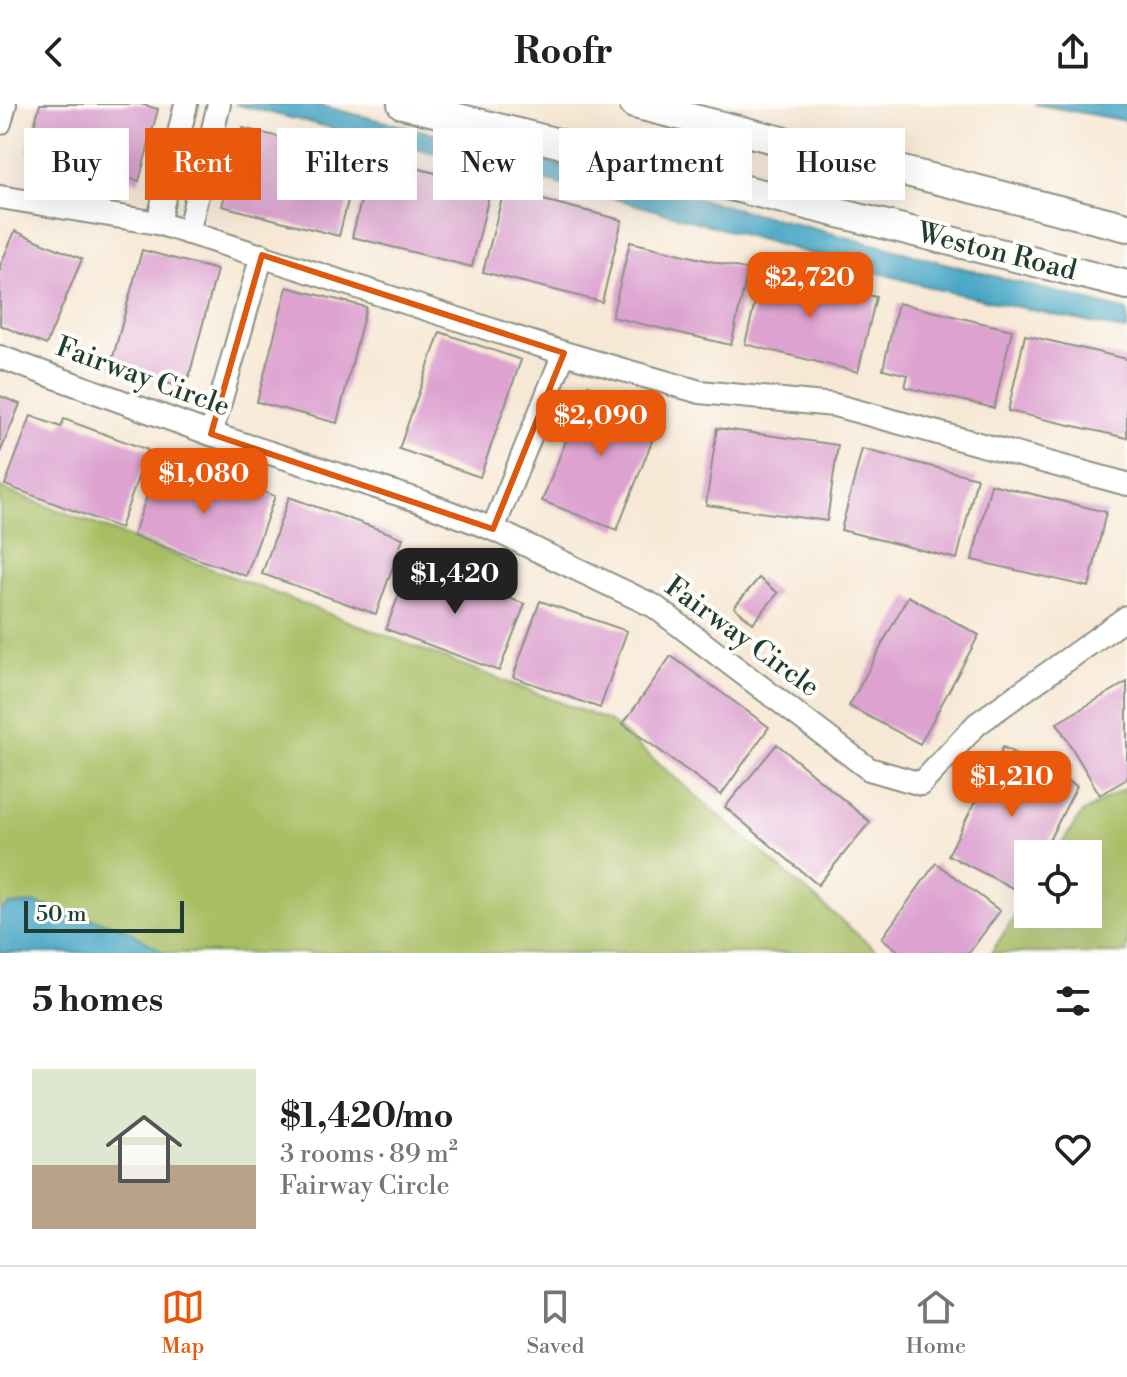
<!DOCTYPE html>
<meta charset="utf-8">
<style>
body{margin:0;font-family:"Libre Bodoni",serif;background:#f6f6f6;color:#222;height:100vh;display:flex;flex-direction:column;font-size:30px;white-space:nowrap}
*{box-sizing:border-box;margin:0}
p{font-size:26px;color:#767676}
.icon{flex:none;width:44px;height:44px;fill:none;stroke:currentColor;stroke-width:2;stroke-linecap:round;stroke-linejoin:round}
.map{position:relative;height:849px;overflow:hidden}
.panel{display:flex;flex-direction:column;background:#fff;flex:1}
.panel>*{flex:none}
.top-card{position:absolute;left:24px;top:24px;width:1080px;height:72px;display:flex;gap:16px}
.controls{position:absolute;left:1014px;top:736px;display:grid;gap:16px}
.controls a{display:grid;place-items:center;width:88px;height:88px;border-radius:0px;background:#fff;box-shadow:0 8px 32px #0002;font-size:40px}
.scale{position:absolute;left:24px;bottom:20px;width:160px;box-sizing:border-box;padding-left:8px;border:4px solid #1f3d34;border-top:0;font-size:22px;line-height:28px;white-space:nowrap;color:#1f3d34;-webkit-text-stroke:6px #fdfcf7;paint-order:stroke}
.price{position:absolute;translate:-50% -68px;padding:0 18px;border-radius:16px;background:#ea580c;color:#fff;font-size:26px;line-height:52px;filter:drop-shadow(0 2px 4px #0008)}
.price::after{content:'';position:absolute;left:50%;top:48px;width:24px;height:18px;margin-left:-12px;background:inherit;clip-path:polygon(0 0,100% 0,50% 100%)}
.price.on{background:#222;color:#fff}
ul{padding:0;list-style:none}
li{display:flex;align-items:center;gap:24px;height:200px;padding:0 32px}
li span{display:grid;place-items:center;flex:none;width:224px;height:160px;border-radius:0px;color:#555}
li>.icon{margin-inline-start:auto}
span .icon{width:96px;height:96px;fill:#fffc;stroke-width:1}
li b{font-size:34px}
h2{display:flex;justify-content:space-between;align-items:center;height:96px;padding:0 32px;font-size:34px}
.chip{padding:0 28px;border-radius:0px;background:#fff;box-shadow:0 8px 32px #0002;font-size:28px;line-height:72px}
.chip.on{background:#ea580c;color:#fff}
header{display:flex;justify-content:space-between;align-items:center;height:104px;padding:0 32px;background:#fff;font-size:36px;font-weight:700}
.tabs{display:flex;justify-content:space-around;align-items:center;height:112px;border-top:2px solid #e0e0e0;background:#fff;font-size:22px;color:#767676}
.tabs a{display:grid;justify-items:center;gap:4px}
.tabs .on{color:#ea580c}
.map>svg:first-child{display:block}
.green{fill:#a9be63;stroke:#647e4c;stroke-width:2}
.water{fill:#46a6c5;stroke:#32727c;stroke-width:2}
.building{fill:#dda2d0}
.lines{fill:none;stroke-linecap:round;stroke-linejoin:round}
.minor-casing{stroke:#8b9284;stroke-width:26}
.major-casing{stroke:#8b9284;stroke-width:32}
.minor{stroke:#fff;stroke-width:22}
.major{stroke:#fff;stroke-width:28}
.marked{fill:none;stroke:#de580e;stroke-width:6;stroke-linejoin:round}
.labels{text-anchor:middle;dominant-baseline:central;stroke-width:8;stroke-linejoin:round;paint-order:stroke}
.street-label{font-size:28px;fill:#1f3d34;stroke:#fdfcf7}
</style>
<header><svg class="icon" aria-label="back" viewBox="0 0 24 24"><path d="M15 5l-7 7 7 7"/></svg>Roofr<svg class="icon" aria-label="share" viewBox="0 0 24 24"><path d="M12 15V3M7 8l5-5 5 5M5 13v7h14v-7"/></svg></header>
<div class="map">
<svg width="1127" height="849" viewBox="0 0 1127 849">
<rect width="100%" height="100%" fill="#fdfcf7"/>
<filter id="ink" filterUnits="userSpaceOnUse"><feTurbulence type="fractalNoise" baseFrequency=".0125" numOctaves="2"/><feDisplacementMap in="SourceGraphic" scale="16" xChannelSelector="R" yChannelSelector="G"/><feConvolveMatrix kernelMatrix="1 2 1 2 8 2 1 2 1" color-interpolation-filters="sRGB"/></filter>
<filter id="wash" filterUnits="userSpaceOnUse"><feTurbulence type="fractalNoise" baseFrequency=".006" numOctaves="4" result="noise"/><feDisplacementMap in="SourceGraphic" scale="32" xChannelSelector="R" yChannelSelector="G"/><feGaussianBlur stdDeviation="1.8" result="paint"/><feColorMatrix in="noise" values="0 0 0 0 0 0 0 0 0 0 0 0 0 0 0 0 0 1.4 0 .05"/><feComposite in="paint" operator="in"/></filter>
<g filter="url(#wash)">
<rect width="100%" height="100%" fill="#f7e8d5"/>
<g class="green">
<polygon points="0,384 609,617 879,849 0,849"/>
<polygon points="1127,683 1127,849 991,849 1028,792 1028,810 1088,810 1088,750 1055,750 1082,709"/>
</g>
<g class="water">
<polygon points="234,0 314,0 758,110 1127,207 1127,227 940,186 587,87"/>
<polygon points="1034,0 1127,0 1127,17"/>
<polygon points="33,799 122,823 165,849 0,849 0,807 9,801"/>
</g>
<g id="blocks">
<g class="building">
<polygon points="40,0 140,0 158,5 139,77 27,49"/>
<polygon points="243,24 359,53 339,132 222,102"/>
<polygon points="372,53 491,83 472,163 352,133"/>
<polygon points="504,86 622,116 602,198 483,168"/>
<polygon points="15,127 82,155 46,241 0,221 0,162"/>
<polygon points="630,138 748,166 731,241 612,213"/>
<polygon points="142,146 217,166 186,284 110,264"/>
<polygon points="763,165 876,193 858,268 745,240"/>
<polygon points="287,183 366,203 337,319 257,298"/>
<polygon points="898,199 1012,226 994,304 905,283 908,271 883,265"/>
<polygon points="440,228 521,256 480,373 399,345"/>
<polygon points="1025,231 1127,255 1127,334 1008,307"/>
<polygon points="588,281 656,308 645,334 652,337 617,426 542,397"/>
<polygon points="0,292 20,300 0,349"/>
<polygon points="31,312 61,323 64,315 148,346 120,424 5,381"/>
<polygon points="717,324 838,341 827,417 706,401"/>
<polygon points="862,345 977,374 957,455 841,426"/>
<polygon points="161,352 275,392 246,472 133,432"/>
<polygon points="991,380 1106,408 1089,483 972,456"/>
<polygon points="289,393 403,434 376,510 262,470"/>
<polygon points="411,458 525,500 499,567 386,525"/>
<polygon points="759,474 778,489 753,519 734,503"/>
<polygon points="908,492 979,531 920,640 849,602"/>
<polygon points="540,497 627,527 600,604 513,573"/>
<polygon points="671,552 769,623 721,691 623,620"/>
<polygon points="1127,578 1127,675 1100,691 1057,619"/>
<polygon points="777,640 870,718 818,781 725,703"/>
<polygon points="1003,643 1077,682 1042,750 1028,750 1028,778 1022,789 948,751"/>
<polygon points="936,759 1000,807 969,849 901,849 882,834"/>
</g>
</g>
</g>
<g filter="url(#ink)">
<use href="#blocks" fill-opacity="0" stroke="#8b9284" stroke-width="2"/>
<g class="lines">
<g class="minor-casing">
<g id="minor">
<polyline points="0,19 5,0"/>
<polyline points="0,93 158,119 564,249 700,288 834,301 1127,380"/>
<polyline points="158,119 186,0"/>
<polyline points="188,129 219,0"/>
<polyline points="0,253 211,330 417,396 493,425 654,502 869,665 921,680 977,620 1127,513"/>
<polyline points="211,330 262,151"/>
<polyline points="493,425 564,249"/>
</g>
</g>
<g class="major-casing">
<g id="major">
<polyline points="402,0 1127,181"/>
<polyline points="634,0 1127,123"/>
</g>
</g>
<use href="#minor" class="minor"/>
<use href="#major" class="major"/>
</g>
</g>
<path class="marked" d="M262,151L564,249L493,425L211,330Z"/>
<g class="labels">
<g class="street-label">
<text transform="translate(997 148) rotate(14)">Weston Road</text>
<text transform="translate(143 273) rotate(20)">Fairway Circle</text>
<text transform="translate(742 533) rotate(36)">Fairway Circle</text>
</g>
</g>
</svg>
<div class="controls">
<a><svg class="icon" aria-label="locate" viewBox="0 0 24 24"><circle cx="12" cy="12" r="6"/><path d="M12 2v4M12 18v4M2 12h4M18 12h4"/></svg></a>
</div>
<div class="scale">50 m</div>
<b class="price" style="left:810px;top:216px">$2,720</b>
<b class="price" style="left:601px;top:354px">$2,090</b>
<b class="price" style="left:204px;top:412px">$1,080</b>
<b class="price on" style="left:455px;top:512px">$1,420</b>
<b class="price" style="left:1012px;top:715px">$1,210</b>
<div class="top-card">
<a class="chip">Buy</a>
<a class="chip on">Rent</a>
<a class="chip">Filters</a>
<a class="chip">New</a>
<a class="chip">Apartment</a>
<a class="chip">House</a>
</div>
</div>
<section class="panel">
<h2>5 homes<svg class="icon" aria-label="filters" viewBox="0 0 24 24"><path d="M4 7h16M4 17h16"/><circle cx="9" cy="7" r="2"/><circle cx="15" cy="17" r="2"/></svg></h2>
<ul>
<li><span style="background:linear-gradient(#dfe7d0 60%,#b9a48a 0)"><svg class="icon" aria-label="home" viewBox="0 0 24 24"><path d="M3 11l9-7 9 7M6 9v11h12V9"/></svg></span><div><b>$1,420/mo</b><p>3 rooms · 89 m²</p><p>Fairway Circle</p></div><svg class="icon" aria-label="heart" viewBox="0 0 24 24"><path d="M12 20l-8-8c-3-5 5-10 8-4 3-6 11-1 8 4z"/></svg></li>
</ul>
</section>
<nav class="tabs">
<a class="on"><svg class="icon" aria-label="map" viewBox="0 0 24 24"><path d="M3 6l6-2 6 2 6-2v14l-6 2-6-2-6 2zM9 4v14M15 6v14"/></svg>Map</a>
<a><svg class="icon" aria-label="saved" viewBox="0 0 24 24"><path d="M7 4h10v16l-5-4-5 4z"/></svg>Saved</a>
<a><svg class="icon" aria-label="home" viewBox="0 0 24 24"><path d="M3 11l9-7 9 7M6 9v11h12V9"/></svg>Home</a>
</nav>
